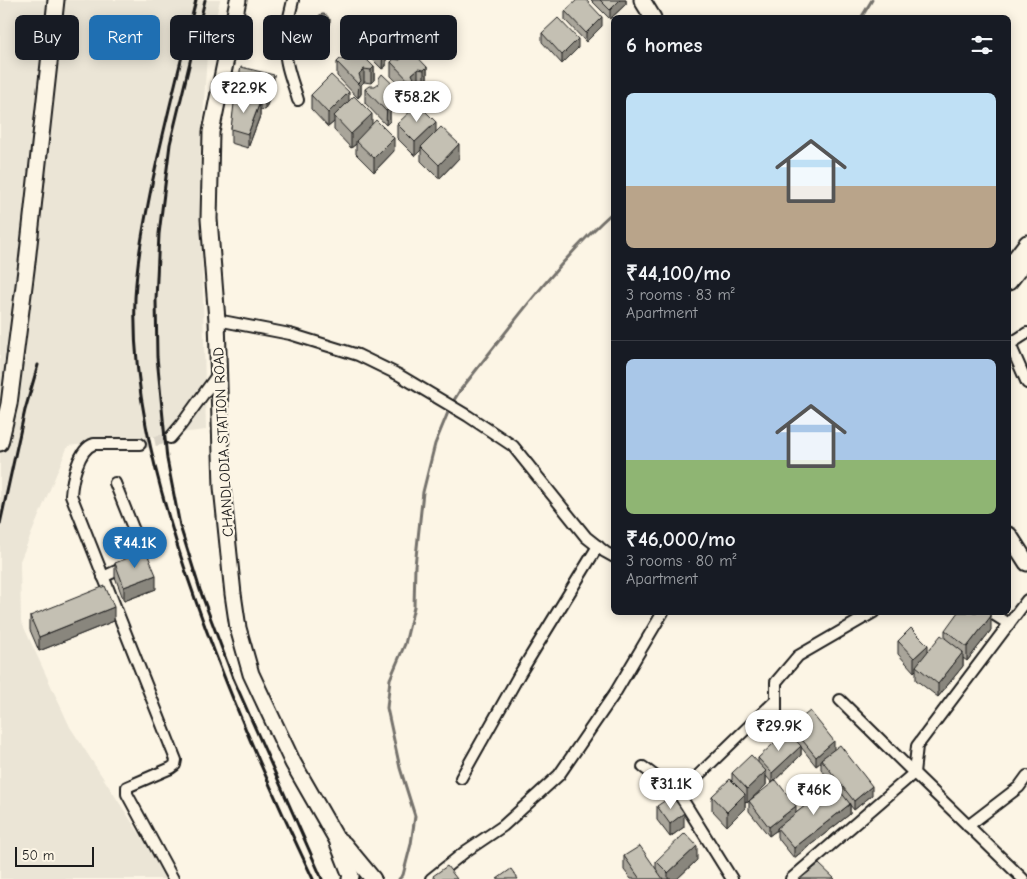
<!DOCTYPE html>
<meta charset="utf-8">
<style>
body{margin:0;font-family:"Comic Neue",sans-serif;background:#242831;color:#f1f3f6;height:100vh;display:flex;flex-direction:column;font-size:19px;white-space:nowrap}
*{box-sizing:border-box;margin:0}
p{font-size:16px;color:#9ea1a6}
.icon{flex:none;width:28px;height:28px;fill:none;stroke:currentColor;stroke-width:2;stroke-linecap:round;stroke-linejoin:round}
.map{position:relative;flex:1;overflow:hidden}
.side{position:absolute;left:611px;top:15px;width:400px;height:600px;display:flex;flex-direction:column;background:#171b24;border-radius:8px;box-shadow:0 2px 12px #0003}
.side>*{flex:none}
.hud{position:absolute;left:15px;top:15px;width:475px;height:45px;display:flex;gap:10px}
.scale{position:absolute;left:15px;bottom:12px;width:79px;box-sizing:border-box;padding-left:5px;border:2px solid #1c1c1c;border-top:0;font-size:14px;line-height:18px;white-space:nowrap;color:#1c1c1c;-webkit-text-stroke:4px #fcf5e5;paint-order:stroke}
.price{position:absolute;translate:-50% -42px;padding:0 11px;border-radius:18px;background:#fff;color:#222;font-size:16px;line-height:32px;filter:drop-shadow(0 1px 2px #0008)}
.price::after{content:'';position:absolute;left:50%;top:30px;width:15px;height:11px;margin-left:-8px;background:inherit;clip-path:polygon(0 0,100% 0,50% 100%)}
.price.active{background:#1f6fb2;color:#fff}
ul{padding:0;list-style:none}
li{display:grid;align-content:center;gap:10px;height:265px;padding:0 15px}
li+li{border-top:1px solid #363941}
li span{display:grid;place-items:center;height:155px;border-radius:8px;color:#555}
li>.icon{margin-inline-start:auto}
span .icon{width:90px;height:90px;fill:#fffc;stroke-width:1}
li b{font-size:21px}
h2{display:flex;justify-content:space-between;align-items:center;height:60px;padding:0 15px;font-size:21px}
.chip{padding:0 18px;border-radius:8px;background:#171b24;box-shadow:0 2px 12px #0003;font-size:18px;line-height:45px}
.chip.active{background:#1f6fb2;color:#fff}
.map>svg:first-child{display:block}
.built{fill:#ebe5d6}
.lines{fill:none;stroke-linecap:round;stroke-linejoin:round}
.stream{stroke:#75726c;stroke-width:3}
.street-tunnel{stroke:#dad4c7;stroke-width:10;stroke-dasharray:10 5;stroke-linecap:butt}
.street-casing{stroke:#1c1c1c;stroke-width:14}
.secondary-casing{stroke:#1c1c1c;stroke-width:19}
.street{stroke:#fcf5e5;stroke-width:10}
.secondary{stroke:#fcf5e5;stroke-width:15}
.rail{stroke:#1c1c1c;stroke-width:3}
.wall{fill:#a9a59a;stroke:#1c1c1c}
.shaded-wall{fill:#89867d;stroke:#1c1c1c}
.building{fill:#c4c0b3;stroke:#1c1c1c}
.labels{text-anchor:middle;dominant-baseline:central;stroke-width:4.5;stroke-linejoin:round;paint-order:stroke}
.street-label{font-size:15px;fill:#1c1c1c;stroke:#fcf5e5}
</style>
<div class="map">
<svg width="1027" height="879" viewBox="0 0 1027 879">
<rect width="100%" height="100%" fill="#fcf5e5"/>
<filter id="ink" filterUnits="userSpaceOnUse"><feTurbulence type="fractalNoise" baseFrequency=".02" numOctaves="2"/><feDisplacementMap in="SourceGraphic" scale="10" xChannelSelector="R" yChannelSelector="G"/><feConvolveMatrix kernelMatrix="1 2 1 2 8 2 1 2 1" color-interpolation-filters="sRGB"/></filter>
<g filter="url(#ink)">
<g class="built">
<polygon points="0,0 49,0 31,178 0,399"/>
<polygon points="60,0 220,0 207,54 200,166 206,430 68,446 20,561 21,621 70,727 169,879 0,879 0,443"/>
</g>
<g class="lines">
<g class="stream">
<polyline points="861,18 872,0"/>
<path d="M399,879L403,875L411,844L415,816L400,768L387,708L390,679L405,644L414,607L415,566L423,492L435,444L451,405L459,392C508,330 555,264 614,211"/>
</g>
<polyline class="street-tunnel" points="140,444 170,438"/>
<g class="street-casing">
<g id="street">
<path d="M293,0C290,15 284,31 285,47C285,65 293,83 298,100"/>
<polyline points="217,320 290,334 358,355 399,375 468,416 513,446 586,537 605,552 614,557"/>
<polyline points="1009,342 1027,383"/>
<polyline points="1010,344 1027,333"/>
<polyline points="170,438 181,425 218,374"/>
<path d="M140,444H94C78,449 72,481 71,495L176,760L175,765L171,768L127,787V794L173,879"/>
<polyline points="103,577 138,561 142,558 143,553 115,483"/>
<polyline points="990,612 1009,624"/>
<polyline points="784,732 776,716 776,682 798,656 874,612"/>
<polyline points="643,767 679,794"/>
<polyline points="461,778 519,675 598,546"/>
<polyline points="968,826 1019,787 1027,776"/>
<polyline points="431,879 466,851 503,826 559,775 615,693 663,612"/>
<polyline points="732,879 679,794 776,700"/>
<polyline points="791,879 914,773 840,700"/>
<polyline points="1023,879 914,773 917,746 1027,600"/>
</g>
</g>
<g class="secondary-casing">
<g id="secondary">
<polyline points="238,0 211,132 209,219 217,320 222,487 233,594 238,628 251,674 293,763 336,838 344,844 373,879"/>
<polyline points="642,0 653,18"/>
<polyline points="1010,265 1027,243"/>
<polyline points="1009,282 1027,259"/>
<polyline points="0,443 9,404 27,262 56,0"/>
<polyline points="1009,535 1027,563"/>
<polyline points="338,843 351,876 350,879"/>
</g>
</g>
<use href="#street" class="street"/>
<use href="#secondary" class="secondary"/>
<g class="rail">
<path d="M196,0C181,60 166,119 153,179C145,219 137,258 135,298C132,385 153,468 179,551C215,664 262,772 313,879"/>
<polyline points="205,0 170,144 159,234 156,300 157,357 167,459 180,526 200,590 233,678 322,879"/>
<polyline points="0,524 25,410 38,365"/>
</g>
</g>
<g class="wall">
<polygon points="591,0 626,0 626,4 610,19"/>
<polygon points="565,11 602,26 586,42 565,20"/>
<polygon points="317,20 330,21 328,27 324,29 320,27 317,22"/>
<polygon points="542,33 578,48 562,64 542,42"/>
<polygon points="361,34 398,38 398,52 395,55 388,54 386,56 386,66 382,69 361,48"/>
<polygon points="337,62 374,67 374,80 371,83 364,82 361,85 361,94 358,98 337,76"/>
<polygon points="391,62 427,67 427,80 424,83 418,82 415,85 415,95 412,98 391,76"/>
<polygon points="274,88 265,110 260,109 260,116 248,148 231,143 231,129 236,95 236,89"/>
<polygon points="365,89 402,93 402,107 399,110 392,109 390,112 390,121 386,125 365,103"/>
<polygon points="311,95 349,101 372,124 394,151 374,172 356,154 356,144 351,148 334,130 334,122 328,127 311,109"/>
<polygon points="397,124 436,132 459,158 439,179 421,161 421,150 415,156 397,138"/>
<polygon points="115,563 156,589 124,601 115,577"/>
<polygon points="30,616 114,621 39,651 30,630"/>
<polygon points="945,630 991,630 967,661 963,658 963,666 938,697 916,680 916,670 914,672 898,654 898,641 928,652 945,638"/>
<polygon points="791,726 834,749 872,795 854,810 850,805 850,814 794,858 777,837 777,830 769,836 749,811 749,801 796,813 833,784 821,769 821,762 816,766 801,747 801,755 772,783 766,776 766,785 747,803 745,801 745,808 727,826 712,810 712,796 732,780 732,773 758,763 758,758 791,736"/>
<polygon points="657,806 684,827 670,837 657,820"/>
<polygon points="624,856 656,869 656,861 697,860 677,879 631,879 624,870"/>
</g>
<g class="shaded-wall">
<polygon points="620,0 626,0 626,4 610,19 610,10"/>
<polygon points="602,17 602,26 586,42 586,33"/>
<polygon points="330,19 330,21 328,27 324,29 324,26"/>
<polygon points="398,38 398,52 395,55 395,41"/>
<polygon points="578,39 578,48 562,64 562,55"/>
<polygon points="388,40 388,54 386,56 386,66 382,69 383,45"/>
<polygon points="374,67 374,80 371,83 371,70"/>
<polygon points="427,67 427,80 424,83 424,70"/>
<polygon points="364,69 364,82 361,85 361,94 358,98 359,74"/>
<polygon points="418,69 418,82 415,85 415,95 412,98 412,74"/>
<polygon points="274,75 274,88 265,110 265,96"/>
<polygon points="349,92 349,106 334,116 334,122 328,127 328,113"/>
<polygon points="402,93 402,107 399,110 399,96"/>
<polygon points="392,96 392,109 390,112 390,121 386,125 387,101"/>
<polygon points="260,102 260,116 248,148 248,134"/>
<polygon points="372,114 372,127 356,141 356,144 351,148 351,134"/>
<polygon points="436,122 436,135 421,147 421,150 415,156 415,142"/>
<polygon points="394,138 394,151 374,172 374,158"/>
<polygon points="459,144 459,158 439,179 439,165"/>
<polygon points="156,575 156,589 124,601 124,587"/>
<polygon points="114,607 114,621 39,651 39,637"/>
<polygon points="991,616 991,630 967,661 967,647"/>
<polygon points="928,645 928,659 916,666 916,670 914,672 914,658"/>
<polygon points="963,652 963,666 938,697 938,684"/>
<polygon points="834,741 834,751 821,759 821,762 816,766 816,757"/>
<polygon points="801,746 801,755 772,783 772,773"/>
<polygon points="766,771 766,785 747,803 747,789"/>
<polygon points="872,786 872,795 854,810 854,801"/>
<polygon points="745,794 745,808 727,826 727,812"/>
<polygon points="850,804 850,814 794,858 794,848"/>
<polygon points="796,806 796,815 777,828 777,830 769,836 769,827"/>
<polygon points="684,813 684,827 670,837 670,824"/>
<polygon points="697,846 697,860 677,879 668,879 668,873"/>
</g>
<g class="building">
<polygon points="577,0 586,0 602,17 586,33 565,11"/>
<polygon points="600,0 620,0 610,10"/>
<circle cx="323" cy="20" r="6"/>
<polygon points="558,18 578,39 562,55 542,33"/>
<polygon points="378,19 398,38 395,41 388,40 383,45 386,52 382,56 361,34 365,30 371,31 375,28 375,22"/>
<polygon points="354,47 374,67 371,70 364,69 359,74 361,81 358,84 337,62 340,59 346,60 350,56 350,51"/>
<polygon points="408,47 427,67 424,70 418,69 412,74 415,81 412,84 391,62 394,59 400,60 404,56 404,51"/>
<polygon points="241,67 274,75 265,96 236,89"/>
<polygon points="382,74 402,93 399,96 392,96 387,101 390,108 386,111 365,89 369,86 375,86 379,83 379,78"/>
<polygon points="331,75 349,92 328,113 311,95"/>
<polygon points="235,95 260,102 248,134 231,129"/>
<polygon points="354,96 372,114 351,134 334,116"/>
<polygon points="418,104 436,122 415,142 397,124"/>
<polygon points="376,120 394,138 374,158 356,141"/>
<polygon points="441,127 459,144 439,165 421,147"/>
<polygon points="146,551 156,575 124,587 115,563"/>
<polygon points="105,586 114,607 39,637 30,616"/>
<polygon points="958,612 987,612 991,616 967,647 945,630"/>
<polygon points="911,628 928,645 914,658 898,641"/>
<polygon points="941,635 963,652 938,684 916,666"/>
<polygon points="810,711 834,741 816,757 791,726"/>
<polygon points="787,731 801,746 772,773 758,758"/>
<polygon points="840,745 872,786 854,801 821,759"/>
<polygon points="751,755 766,771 747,789 732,773"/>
<polygon points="730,779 745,794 727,812 712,796"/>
<polygon points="776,780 796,806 769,827 749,801"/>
<polygon points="834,783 850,804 794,848 777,828"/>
<polygon points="672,796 684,813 670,824 657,806"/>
<polygon points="685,833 697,846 668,873 656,861"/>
<polygon points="640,846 663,879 640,879 624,856"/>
<polygon points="819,864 835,879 800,879"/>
<polygon points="447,866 457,879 435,879 433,876"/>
<polygon points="511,869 518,879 497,879"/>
</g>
</g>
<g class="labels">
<g class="street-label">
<text transform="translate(223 442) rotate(-93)">CHANDLODIA STATION ROAD</text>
</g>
</g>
</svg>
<div class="scale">50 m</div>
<b class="price" style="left:244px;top:114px">₹22.9K</b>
<b class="price" style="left:417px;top:123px">₹58.2K</b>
<b class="price active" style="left:135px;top:569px">₹44.1K</b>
<b class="price" style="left:779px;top:752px">₹29.9K</b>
<b class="price" style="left:671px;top:810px">₹31.1K</b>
<b class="price" style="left:814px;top:816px">₹46K</b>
<div class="hud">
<a class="chip">Buy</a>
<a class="chip active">Rent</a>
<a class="chip">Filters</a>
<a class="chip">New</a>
<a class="chip">Apartment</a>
</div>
<section class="side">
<h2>6 homes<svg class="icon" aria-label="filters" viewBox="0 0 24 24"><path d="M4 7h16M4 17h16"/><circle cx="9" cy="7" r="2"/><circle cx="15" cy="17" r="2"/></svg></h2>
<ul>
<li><span style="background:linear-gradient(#bfe0f5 60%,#b9a48a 0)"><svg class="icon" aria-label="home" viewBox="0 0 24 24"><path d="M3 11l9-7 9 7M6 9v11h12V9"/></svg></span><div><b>₹44,100/mo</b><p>3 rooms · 83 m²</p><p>Apartment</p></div></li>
<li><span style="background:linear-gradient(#a9c7e8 65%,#8fb573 0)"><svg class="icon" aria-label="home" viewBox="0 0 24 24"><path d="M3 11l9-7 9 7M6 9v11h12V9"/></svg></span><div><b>₹46,000/mo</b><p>3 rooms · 80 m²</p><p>Apartment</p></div></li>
</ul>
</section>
</div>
